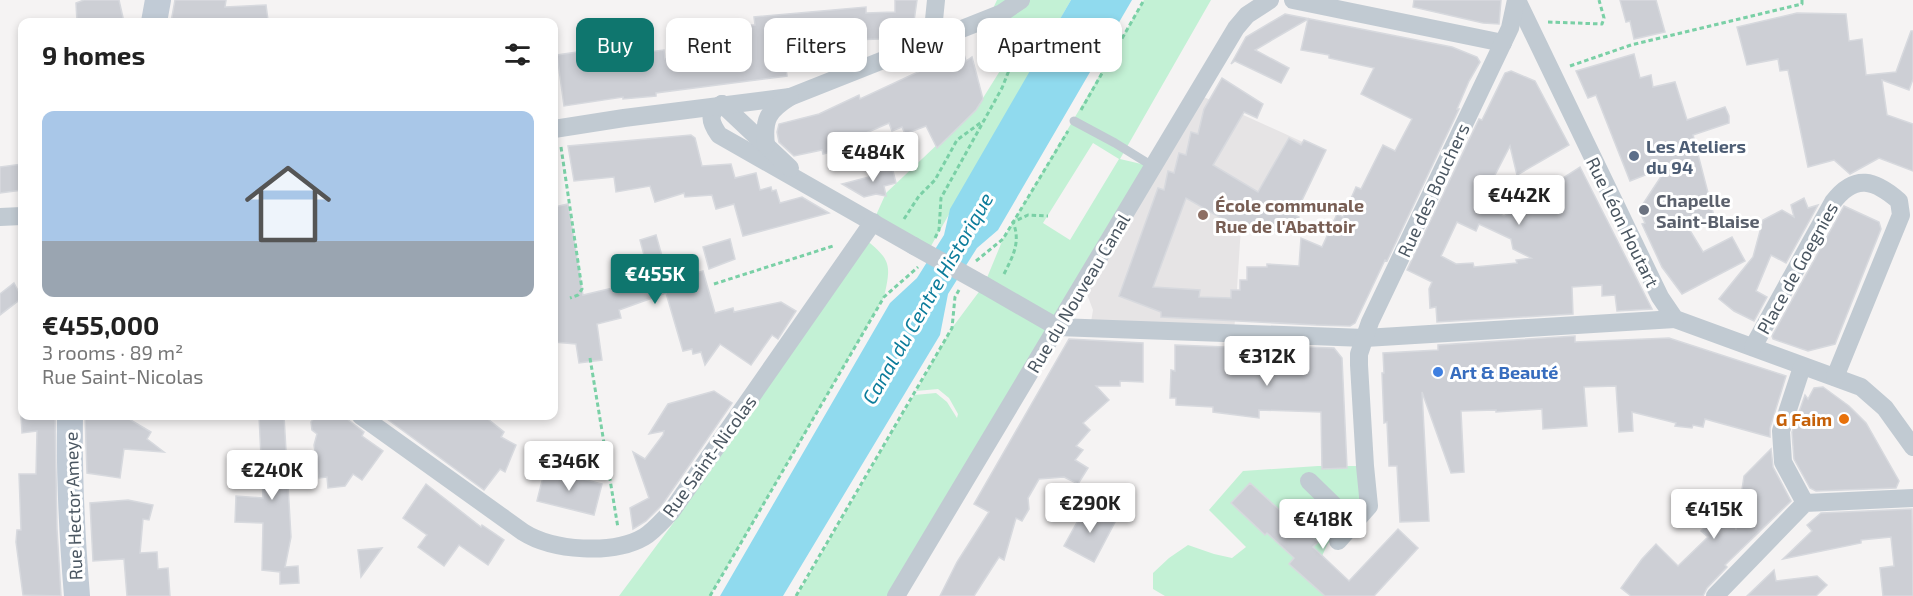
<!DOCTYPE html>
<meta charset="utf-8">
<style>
body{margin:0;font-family:"Exo 2",sans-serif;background:#f6f6f6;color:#222;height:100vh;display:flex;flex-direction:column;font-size:22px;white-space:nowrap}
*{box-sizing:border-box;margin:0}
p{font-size:20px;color:#767676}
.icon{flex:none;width:33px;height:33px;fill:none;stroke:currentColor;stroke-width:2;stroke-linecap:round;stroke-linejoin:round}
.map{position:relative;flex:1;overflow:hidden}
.sheet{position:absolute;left:18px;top:18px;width:540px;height:402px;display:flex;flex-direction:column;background:#fff;border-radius:12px;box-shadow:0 3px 9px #0003}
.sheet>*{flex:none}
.banner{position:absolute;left:576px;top:18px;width:570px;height:54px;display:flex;gap:12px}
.price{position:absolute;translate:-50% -51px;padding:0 14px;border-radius:6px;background:#fff;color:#222;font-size:20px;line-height:39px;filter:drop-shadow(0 2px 3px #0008)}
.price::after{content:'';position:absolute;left:50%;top:36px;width:18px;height:14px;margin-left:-9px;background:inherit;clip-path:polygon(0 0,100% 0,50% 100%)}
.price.current{background:#0f766e;color:#fff}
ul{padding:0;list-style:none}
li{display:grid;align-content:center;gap:12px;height:318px;padding:0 24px}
li span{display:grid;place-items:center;height:186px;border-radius:12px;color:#555}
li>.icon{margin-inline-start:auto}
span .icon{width:108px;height:108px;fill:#fffc;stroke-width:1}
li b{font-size:26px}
h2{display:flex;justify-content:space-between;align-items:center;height:72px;padding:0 24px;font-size:26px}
.pill{padding:0 21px;border-radius:12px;background:#fff;box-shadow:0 3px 9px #0003;font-size:21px;line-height:54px}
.pill.current{background:#0f766e;color:#fff}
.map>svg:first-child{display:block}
.education{fill:#e6e4e5}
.green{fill:#c3f1d5;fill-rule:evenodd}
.water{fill:#90daee}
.building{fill:#cdcfd5;stroke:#d7d9de;stroke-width:1.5;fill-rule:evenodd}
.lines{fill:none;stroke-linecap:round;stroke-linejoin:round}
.path{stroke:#7ad0a6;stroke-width:3;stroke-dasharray:4.5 3;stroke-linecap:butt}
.lane{stroke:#c1cad2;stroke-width:9}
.street{stroke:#c1cad2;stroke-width:18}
.secondary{stroke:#c1cbd6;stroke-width:26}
.street-bridge{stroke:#c1cad2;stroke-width:18}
.service-dot{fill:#5c6f8a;stroke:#fff;stroke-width:2}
.worship-dot{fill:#6b7280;stroke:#fff;stroke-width:2}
.education-dot{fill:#8d6e63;stroke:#fff;stroke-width:2}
.shop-dot{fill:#3f7fe0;stroke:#fff;stroke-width:2}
.food-dot{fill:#e8710a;stroke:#fff;stroke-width:2}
.labels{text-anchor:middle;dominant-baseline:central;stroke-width:6;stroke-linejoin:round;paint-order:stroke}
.service-label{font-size:18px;font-weight:bold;fill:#4e5e75;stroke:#fff;text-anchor:start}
.street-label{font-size:18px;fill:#4a5661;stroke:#fff}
.worship-label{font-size:18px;font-weight:bold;fill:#5b616d;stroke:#fff;text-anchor:start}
.education-label{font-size:18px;font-weight:bold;fill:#785e54;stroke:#fff;text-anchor:start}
.shop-label{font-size:18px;font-weight:bold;fill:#366cbe;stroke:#fff;text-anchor:start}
.food-label{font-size:18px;font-weight:bold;fill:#c56008;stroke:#fff;text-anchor:end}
.water-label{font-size:20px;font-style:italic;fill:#0c7c9b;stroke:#fff}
</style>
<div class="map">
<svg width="1913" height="596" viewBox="0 0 1913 596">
<rect width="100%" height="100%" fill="#f5f3f3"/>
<polygon class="education" points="1197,94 1305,143 1278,221 1255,226 1241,227 1234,334 1090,328 1093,310 1085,289"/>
<g class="green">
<polygon points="997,0 1071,0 927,253 873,222 886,193 978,106 1013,50 1002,14 988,19"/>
<path d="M1144,0H1211L1120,159L1154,167L896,596H797L914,395L936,393L947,402L957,418L958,414L949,398L938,389L916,391L952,328L984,285L1003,239ZM1093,143L1119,159L1070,240L1043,223Z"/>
<path d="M863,237C890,260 892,262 884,297L710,596H619L674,522L671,512Z"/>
<polygon points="1318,466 1365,466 1364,500 1327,545 1318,565 1332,596 1165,596 1153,589 1153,573 1169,558 1188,545 1214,554 1232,558 1246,547 1209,510 1243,471"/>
</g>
<polygon class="water" points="1071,0 1132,0 998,230 977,248 948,294 940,335 783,596 720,596 890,303 917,278 944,235 950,209"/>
<g class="building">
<polygon points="84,0 119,0 124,22 77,22 76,3"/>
<polygon points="175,0 226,0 225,7 266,5 268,20 260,21 260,22 171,22"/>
<polygon points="895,0 917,0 914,21 907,27 882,39 847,40 848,57 801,62 802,66 786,67 787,76 656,93 656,96 623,99 623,97 564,106 557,55 605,48 606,57 664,50 665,59 701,54 700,52 711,51 708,32 749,29 748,25 755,25 754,17 866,7 866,13 895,12"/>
<polygon points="1414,0 1501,0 1499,24 1483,23 1413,7"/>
<polygon points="1620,0 1656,0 1665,32 1634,39 1630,21 1626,22"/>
<polygon points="1797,13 1846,14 1849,41 1862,39 1866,75 1896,72 1911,31 1913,31 1913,79 1909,90 1882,80 1887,115 1913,124 1913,171 1879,158 1850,174 1834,160 1808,167 1788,70 1780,71 1778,59 1747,65 1737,27"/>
<polygon points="1285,14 1452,47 1477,57 1480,62 1469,81 1457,109 1459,109 1387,261 1385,260 1355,323 1350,326 1316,325 1161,317 1161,312 1119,296 1158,188 1164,190 1168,171 1174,173 1179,153 1186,155 1191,132 1198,134 1204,109 1222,78 1263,104 1257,118 1244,112 1213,165 1258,192 1289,138 1301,145 1304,140 1326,150 1295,215 1299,217 1298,219 1300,220 1295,232 1267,231 1268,223 1242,230 1186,198 1153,287 1200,290 1199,297 1231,298 1231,290 1240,290 1240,280 1247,280 1247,267 1267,267 1267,264 1299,266 1301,238 1322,247 1337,214 1343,217 1356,187 1361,189 1383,145 1395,151 1412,119 1361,94 1374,68 1329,58 1329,55 1301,50 1308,19 1255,50 1289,68 1281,83 1235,61 1231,64 1246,37"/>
<polygon points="963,51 966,61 972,57 983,99 976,110 937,148 926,126 905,134 902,127 892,131 889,123 852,139 853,146 823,154 822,150 794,156 779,142 777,132 779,124 819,114 859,95 860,99"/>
<polygon points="1634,54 1640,78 1651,75 1653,87 1675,82 1687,120 1725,107 1729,116 1729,123 1693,135 1714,216 1686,224 1703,252 1732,237 1745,261 1682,294 1662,267 1642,224 1645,223 1639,210 1668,166 1630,181 1596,95 1588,98 1576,71"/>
<path d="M1511,71L1535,81L1569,145L1517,175L1510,146L1480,204L1504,216L1580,167L1652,309L1617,311L1615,295L1602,296V285L1572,287L1573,314L1437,322L1436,307L1430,308L1429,289L1432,282L1407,270L1479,119L1482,120L1505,73ZM1457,222L1476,231L1479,224L1511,239L1513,249L1531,258L1516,260L1517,263L1474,267L1473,263L1456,264L1441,256Z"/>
<polygon points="691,135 695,138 702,166 731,164 735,178 756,173 760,190 771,187 772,191 776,190 780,203 802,197 829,213 743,236 734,204 716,209 712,195 685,197 684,193 655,202 650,186 616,192 614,177 574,181 568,146"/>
<polygon points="22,164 22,190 0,193 0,167"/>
<polygon points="892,167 896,183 884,186 886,196 876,194 864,197 842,184 869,177 870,173"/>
<polygon points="1804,198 1808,208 1818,205 1786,263 1771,255 1756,291 1767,297 1754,321 1734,311 1719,299 1753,257 1763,220 1782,210 1794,217 1791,205"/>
<polygon points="568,204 583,295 617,287 634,280 633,278 649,274 640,240 656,235 666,270 673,267 676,279 703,271 715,313 733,308 734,312 781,302 796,311 778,339 772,335 751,365 720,344 705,365 701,352 693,354 692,349 683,351 666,293 619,310 621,318 597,324 602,360 579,363 576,344 554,342 556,238 554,207"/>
<polygon points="1844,206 1879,222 1881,229 1835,344 1808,351 1773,339 1772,336"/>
<polygon points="730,239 735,259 709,269 703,247"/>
<polygon points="14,283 22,298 0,315 0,294"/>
<polygon points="1575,336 1575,342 1669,338 1786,376 1770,428 1770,437 1705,419 1703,427 1693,425 1692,428 1675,426 1676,423 1632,412 1633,431 1619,432 1616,386 1584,387 1587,426 1543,429 1542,409 1496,412 1496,410 1461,411 1464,472 1451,473 1422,392 1429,521 1400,522 1397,466 1389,466 1387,422 1384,423 1382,373 1384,373 1383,353 1438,350 1438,345"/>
<polygon points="1069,339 1143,343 1143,382 1120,381 1120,386 1096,386 1109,400 1083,423 1090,430 1076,446 1083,450 1075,460 1088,468 1078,484 1064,477 1039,479 1028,498 1029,509 1022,521 1016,518 1004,560 999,557 974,596 940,596 957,562 989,512 974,504"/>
<polygon points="1175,345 1306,350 1306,347 1334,348 1342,358 1347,468 1322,469 1321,412 1259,410 1259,418 1213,412 1213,407 1176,405 1176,398 1170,398 1171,370 1175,371"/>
<polygon points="1823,387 1849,406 1866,423 1899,481 1896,488 1816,491 1810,488 1794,459 1792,432 1805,395 1808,399 1814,388"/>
<polygon points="714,391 732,403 662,505 646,521 633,529 630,508 649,498 633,452 645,459 663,435 664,431 649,434 668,404"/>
<polygon points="21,416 55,416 57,529 61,596 23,595 16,542 17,530 21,530 19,474 36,474 37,431 22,433"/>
<polygon points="85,416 124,416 151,432 147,439 164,452 124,449 120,478 87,473"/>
<polygon points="259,416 284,416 291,537 285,567 298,566 299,583 280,584 280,572 262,570 263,523 235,522 236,496 263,498"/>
<polygon points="316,416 343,416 364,432 362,436 383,451 362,480 353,474 345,486 328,488 327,477 319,478 314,445 317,434 312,430 311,422"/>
<polygon points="383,416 484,416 504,432 501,437 516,445 505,472 500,469 484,490"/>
<polygon points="1771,449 1773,467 1791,501 1725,565 1727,567 1707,588 1703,596 1631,596 1621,588 1642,559 1656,544 1678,566 1708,537 1701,531 1711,521 1709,519 1713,515 1708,510 1726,494 1736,530 1744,476"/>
<polygon points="545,469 602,484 594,515 537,501"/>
<polygon points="1250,483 1284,514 1286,512 1318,542 1313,547 1349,581 1398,529 1418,548 1374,596 1325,596 1289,564 1294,558 1267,533 1265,535 1231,503"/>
<polygon points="426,484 481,527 482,525 504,540 488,565 459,545 444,566 418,547 427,535 403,518"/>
<polygon points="128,500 153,505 149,520 143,519 140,553 157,552 158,569 168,568 170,596 127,596 124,559 93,561 90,503"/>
<polygon points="1086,506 1115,522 1094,562 1064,546"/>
<polygon points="1912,509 1913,596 1883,596 1880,568 1894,566 1891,537 1861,540 1861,543 1783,559 1812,531 1807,525 1821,513"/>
<polygon points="382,548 361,577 358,550"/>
<polygon points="1774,570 1776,581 1817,576 1827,585 1816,596 1747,596"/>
</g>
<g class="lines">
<g class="path">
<polyline points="1548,22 1602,24 1604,18 1599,0"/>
<polyline points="1570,66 1631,45 1802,4 1802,0"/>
<polyline points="1081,110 1144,0"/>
<polyline points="561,147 582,289 578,295 570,298"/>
<polyline points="904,219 919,196 935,180 957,140 983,121"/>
<polyline points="935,238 939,230 941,198 1002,88 1017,50 1014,25"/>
<polyline points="976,261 1003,239 1068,131"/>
<path d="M1004,274C1013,256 1021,242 1013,222L1028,215L1048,216"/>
<polyline points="714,284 833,246"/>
<polyline points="590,358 618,528"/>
<polyline points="710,596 884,297 918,267"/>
<polyline points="796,596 952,328 955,297 959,290"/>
</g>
<polyline class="lane" points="1074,121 1115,143 1154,167"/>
<g class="street">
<polyline points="1293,0 1503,43"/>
<polyline points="1517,0 1660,297 1675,319 1861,387 1885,408 1913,447"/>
<polyline points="932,40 936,0"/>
<path d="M722,104C707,113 710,122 719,135L914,246"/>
<polyline points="722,104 790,168"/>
<polyline points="554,129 624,118 790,97 1002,13 1021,0"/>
<path d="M766,145C763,119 768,111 790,97"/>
<polyline points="0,217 22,216"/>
<polyline points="984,285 1057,327 1365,338 1675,319"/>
<path d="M1753,347L1833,202C1855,173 1875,180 1899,201L1901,215L1835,377"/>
<polyline points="1802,367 1781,431 1783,462 1805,503"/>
<path d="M361,416L523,532C553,551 613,555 644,537C654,531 663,520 671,512L873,222"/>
<polyline points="1309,481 1353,524"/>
<polyline points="1338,541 1369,506 1365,466 1359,365 1359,354 1370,322 1510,28 1516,0"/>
<polyline points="896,596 1236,28 1247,15 1270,0"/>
<polyline points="1715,596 1805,503 1913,498"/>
</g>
<g class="secondary">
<polyline points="154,22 158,0"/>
<path d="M70,416C69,476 72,536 77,596"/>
</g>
<polyline class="street-bridge" points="914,246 984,285"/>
</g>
<circle class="service-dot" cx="1634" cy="156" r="6"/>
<circle class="worship-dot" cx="1644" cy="210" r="6"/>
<circle class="education-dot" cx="1203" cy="215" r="6"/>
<circle class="shop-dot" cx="1438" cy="372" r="6"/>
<circle class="food-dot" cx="1844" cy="419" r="6"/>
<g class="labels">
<g class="service-label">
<text x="1646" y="146">Les Ateliers<tspan x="1646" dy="21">du 94</tspan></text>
</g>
<g class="street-label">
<text transform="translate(1433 190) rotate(-65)">Rue des Bouchers</text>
<text transform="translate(1623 222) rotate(64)">Rue Léon Houtart</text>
<text transform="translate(1797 268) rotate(-61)">Place de Goegnies</text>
<text transform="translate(1078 293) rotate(-59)">Rue du Nouveau Canal</text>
<text transform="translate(709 456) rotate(-54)">Rue Saint-Nicolas</text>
<text transform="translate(73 506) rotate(-92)">Rue Hector Ameye</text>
</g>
<g class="worship-label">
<text x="1656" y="200">Chapelle<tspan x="1656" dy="21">Saint-Blaise</tspan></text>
</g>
<g class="education-label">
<text x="1215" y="205">École communale<tspan x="1215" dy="21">Rue de l'Abattoir</tspan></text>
</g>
<g class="shop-label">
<text x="1450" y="372">Art &amp; Beauté</text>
</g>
<g class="food-label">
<text x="1832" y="419">G Faim</text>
</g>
<g class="water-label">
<text transform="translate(927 298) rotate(-60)">Canal du Centre Historique</text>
</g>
</g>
</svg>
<b class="price" style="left:873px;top:183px">€484K</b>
<b class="price" style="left:1519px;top:226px">€442K</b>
<b class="price current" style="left:655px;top:305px">€455K</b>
<b class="price" style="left:1267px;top:387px">€312K</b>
<b class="price" style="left:569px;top:492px">€346K</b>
<b class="price" style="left:272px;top:501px">€240K</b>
<b class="price" style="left:1090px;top:534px">€290K</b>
<b class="price" style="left:1714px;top:540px">€415K</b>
<b class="price" style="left:1323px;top:550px">€418K</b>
<div class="banner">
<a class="pill current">Buy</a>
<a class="pill">Rent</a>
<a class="pill">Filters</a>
<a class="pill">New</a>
<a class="pill">Apartment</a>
</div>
<section class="sheet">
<h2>9 homes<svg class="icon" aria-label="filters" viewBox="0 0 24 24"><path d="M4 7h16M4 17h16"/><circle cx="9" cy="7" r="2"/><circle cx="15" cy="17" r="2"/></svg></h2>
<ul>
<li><span style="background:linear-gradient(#a9c7e8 70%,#9aa5b1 0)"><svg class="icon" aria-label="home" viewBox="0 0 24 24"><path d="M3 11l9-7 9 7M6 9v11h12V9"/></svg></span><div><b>€455,000</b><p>3 rooms · 89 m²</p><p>Rue Saint-Nicolas</p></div></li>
</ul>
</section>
</div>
